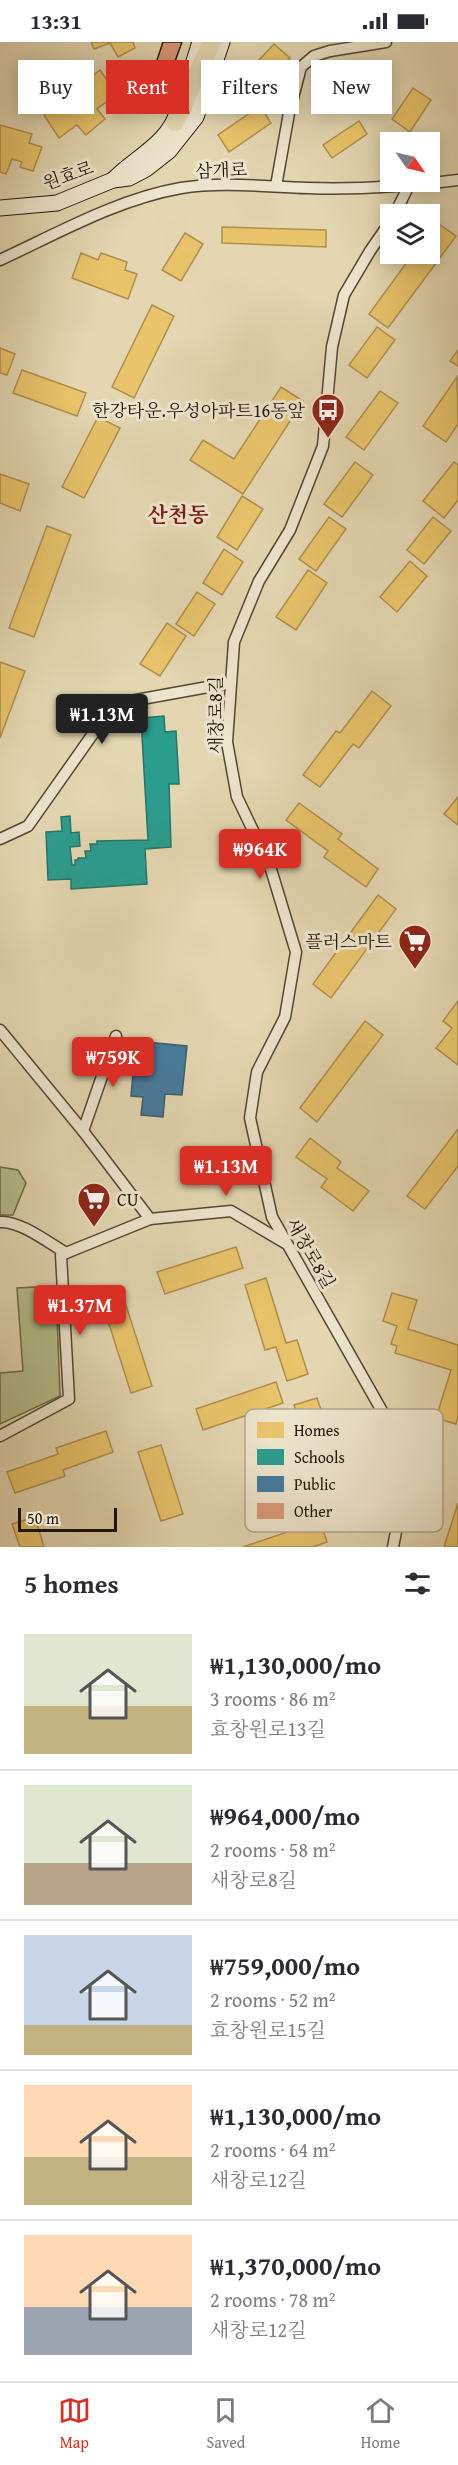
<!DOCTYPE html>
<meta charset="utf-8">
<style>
body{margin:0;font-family:"Gentium Book Plus","Noto Serif KR",serif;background:#f2f2f3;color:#2b2b33;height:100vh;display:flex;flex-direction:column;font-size:22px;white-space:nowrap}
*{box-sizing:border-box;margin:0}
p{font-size:20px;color:#7c7c81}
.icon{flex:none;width:33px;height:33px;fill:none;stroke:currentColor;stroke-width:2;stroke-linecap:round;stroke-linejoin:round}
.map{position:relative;height:1505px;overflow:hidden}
.panel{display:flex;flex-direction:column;background:#fff;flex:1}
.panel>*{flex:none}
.banner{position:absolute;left:18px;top:18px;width:423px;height:54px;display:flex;gap:12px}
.needle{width:39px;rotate:124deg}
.buttons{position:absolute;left:380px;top:90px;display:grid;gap:12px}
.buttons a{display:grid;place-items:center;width:60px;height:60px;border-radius:0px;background:#fff;box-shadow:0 3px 15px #0003;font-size:30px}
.scale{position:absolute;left:18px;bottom:15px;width:99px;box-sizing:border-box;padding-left:6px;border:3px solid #23170b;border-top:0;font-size:16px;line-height:21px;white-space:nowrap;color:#23170b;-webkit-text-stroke:4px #ede4cc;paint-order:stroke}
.price{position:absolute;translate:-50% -51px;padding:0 14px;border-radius:6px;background:#d93025;color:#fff;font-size:20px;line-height:39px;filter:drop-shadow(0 2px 3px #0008)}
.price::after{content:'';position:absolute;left:50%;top:36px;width:18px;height:14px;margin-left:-9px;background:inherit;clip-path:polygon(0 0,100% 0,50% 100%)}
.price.selected{background:#222;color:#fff}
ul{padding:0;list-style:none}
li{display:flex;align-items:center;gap:18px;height:150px;padding:0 24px}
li+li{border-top:2px solid #e1e1e2}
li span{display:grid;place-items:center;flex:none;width:168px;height:120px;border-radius:0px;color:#555}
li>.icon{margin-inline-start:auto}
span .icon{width:72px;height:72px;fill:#fffc;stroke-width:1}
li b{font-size:26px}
h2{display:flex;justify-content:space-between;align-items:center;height:72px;padding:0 24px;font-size:26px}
.chip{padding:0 21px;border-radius:0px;background:#fff;box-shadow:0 3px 15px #0003;font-size:21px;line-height:54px}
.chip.selected{background:#d93025;color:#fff}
.status{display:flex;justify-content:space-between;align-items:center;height:42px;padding:0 30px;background:#fff;direction:ltr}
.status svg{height:16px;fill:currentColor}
.dock{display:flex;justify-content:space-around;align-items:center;height:84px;border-top:2px solid #e1e1e2;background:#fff;font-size:16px;color:#7c7c81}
.dock a{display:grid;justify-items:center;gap:3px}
.dock .selected{color:#d93025}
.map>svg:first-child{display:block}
.green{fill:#b4be8b;stroke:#6c6a4b;stroke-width:1.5}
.homes{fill:#e9c46a;stroke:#ae904e;stroke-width:1.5}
.schools{fill:#2a9d8f;stroke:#287567;stroke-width:1.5}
.public{fill:#457b9d;stroke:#3b5d71;stroke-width:1.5}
.building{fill:#dc9777;stroke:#23170b;stroke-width:1.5}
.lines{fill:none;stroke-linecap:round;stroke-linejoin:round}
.minor-casing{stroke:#534734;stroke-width:13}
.secondary-casing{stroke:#23170b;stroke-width:17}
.trunk-casing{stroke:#23170b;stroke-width:20}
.minor{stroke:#ede4cc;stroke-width:10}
.secondary{stroke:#ede4cc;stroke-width:15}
.trunk{stroke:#e3d6b0;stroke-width:18}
.labels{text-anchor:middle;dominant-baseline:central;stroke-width:6;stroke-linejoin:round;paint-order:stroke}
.street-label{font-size:18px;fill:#23170b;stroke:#ede4cc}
.poi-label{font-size:18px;fill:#23170b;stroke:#ede4cc;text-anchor:end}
.quarter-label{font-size:21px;font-weight:bold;fill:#7a1f14;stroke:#ede4cc}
.key{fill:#ede4cc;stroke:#b0a692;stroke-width:1.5}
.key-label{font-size:16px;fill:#23170b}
</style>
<div class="status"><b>13:31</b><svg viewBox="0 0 49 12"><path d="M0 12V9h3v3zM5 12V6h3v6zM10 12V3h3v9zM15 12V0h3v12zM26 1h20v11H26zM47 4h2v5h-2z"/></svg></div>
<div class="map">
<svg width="458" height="1505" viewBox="0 0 458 1505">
<rect width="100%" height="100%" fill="#e3d6b0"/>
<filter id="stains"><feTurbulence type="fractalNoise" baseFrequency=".00333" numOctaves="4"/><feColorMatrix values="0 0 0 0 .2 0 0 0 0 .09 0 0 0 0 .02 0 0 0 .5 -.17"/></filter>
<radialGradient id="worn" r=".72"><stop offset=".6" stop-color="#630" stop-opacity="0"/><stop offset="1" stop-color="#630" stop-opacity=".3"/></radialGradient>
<g class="green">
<polygon points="0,1125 18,1128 26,1141 13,1173 0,1173"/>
<polygon points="56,1244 60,1354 0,1382 0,1331 23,1329 17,1246"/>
</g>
<g class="homes">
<polygon points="91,0 133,0 135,6 118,15 110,1 94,7"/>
<polygon points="274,2 290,16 260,48 245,33"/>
<polygon points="100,28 117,52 97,67 105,77 86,93 77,83 59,96 44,73"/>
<polygon points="413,46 431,58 410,90 392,77"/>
<polygon points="260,64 271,81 229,110 218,93"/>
<polygon points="359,79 367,92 332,116 323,103"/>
<polygon points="0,83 32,92 29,101 42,105 33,129 20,125 22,120 12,117 6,132 0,130"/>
<polygon points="436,180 456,194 388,286 369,272 413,212 429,212 429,190"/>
<polygon points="222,185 326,188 326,205 222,201"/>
<polygon points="185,191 203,202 181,239 162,228"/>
<polygon points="81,211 98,218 101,211 127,220 125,228 137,232 128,257 72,236"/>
<polygon points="152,263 174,274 134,356 112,345"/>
<polygon points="377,285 395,298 367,336 349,323"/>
<polygon points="0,306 15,312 7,333 0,331"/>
<polygon points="458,308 458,324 450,319"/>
<polygon points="22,328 86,351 77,374 13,351"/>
<polygon points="457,335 458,382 446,400 423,384"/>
<polygon points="281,345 303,359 243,452 190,418 203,398 234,417"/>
<polygon points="380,349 398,361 364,408 346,395"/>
<polygon points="98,375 120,386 84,456 62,445"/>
<polygon points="355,420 373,433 342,475 324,462"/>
<polygon points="454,420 458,423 458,458 444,476 423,459"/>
<polygon points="0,432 29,442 20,469 0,461"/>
<polygon points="242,454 263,467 237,508 217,495"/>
<polygon points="329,475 346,487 316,529 299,517"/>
<polygon points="433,475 451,489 424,522 407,508"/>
<polygon points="47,484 71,493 34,595 9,586"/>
<polygon points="224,507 243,520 222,553 203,541"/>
<polygon points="410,519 427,534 397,570 380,555"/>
<polygon points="308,528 327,541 296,588 276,575"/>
<polygon points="197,550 215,562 194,594 176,582"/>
<polygon points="167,581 186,594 160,634 140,622"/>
<polygon points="0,620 25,629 0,696"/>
<polygon points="372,649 391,664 359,706 353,702 320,745 303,733 336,689 340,691"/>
<polygon points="458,755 458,783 444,772"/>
<polygon points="299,761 342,792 338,797 378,827 366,845 324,815 328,809 286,778"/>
<polygon points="378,853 396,867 331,956 313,942"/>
<polygon points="458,959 458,1023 436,1006 452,986 443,979"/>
<polygon points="365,979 383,993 317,1080 300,1066"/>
<polygon points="458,1087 458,1124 425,1167 407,1154"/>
<polygon points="310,1096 341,1120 337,1126 369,1149 353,1169 321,1145 327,1137 296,1115"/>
<polygon points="236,1205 243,1226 165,1252 157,1230"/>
<polygon points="266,1236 286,1301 297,1298 308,1332 287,1339 276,1305 265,1308 245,1243"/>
<polygon points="122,1251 152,1344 131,1351 101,1257"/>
<polygon points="392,1251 417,1258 408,1287 458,1303 458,1375 456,1382 436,1376 451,1328 395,1311 397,1304 391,1302 397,1284 383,1279"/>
<polygon points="276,1340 283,1361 203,1388 196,1367"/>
<polygon points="317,1356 349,1452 326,1460 294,1363"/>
<polygon points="106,1389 113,1410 63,1428 65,1434 15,1451 7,1430 58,1412 56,1406"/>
<polygon points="161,1403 183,1472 161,1479 138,1410"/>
<polygon points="458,1461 458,1505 444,1505"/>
<polygon points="35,1475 44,1505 20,1505 12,1482"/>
<polygon points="320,1479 327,1500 313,1505 243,1505"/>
</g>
<polygon class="schools" points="164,674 165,690 176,689 179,742 169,742 171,805 145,807 147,842 71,847 71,837 48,838 46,790 62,789 61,775 70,774 71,791 79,790 80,804 70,805 72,823 75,823 75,818 78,818 78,816 86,816 85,809 91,809 90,802 97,802 97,799 148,798 141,676"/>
<polygon class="public" points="136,999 187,1004 182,1053 165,1052 163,1075 141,1073 143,1055 131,1054"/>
<polygon class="building" points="163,0 182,0 169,36 153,30"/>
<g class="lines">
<g class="minor-casing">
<g id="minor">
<polyline points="276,144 289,71 301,25 314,14 330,9 386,0"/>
<polyline points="395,172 410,141"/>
<polyline points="390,180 370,209 344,253 332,305 323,404 290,488 259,539 234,600 227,700 237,755 270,824 296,910 285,975 257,1030 250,1076 272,1175 382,1369 405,1444 393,1505"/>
<path d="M0,218C58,191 118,157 181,146C223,139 267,145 308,146C358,148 409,144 458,138"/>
<polyline points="0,797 28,784 114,662 230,641"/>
<polyline points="0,988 83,1089 150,1177"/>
<polyline points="83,1089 116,994"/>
<path d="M0,1180C19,1178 49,1201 66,1211"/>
<polyline points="0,1394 69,1357 61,1213 150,1177 231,1169 285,1201"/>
</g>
</g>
<g class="secondary-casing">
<g id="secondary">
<polyline points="189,35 200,0"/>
<path d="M113,138C135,115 168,102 178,69"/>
<polyline points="0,166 57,161 113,138 129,136 146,127 169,109 196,75 222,0"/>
</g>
</g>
<g class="trunk-casing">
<polyline id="trunk" points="175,80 212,0"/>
</g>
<use href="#minor" class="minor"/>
<use href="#secondary" class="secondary"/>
<use href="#trunk" class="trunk"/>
</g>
<defs>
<g id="bus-pin" transform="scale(1.725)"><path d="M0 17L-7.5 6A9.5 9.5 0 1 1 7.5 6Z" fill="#8f2418" stroke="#ede4cc"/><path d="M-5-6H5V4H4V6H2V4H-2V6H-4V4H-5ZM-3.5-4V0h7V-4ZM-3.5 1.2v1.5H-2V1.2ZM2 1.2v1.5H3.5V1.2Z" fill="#fff"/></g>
<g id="supermarket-pin" transform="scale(1.725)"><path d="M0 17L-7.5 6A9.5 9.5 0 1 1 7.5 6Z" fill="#8f2418" stroke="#ede4cc"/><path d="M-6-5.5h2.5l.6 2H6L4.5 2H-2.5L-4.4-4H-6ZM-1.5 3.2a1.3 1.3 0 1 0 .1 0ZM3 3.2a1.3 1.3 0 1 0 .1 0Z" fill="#fff"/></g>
</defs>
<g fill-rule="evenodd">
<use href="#bus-pin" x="328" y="368"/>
<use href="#supermarket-pin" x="415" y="899"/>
<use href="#supermarket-pin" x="94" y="1157"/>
</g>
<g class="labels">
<g class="street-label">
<text transform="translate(221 128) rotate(-2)">삼개로</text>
<text transform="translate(68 133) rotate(-19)">원효로</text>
<text transform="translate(215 673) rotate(-90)">새창로8길</text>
<text transform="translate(311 1211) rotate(60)">새창로8길</text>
</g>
<g class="poi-label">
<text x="305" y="368">한강타운.우성아파트16동앞</text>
<text x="392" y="899">플러스마트</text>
<text x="117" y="1157" text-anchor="start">CU</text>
</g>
<g class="quarter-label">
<text x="178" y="472">산천동</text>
</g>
</g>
<rect x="245" y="1367" width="198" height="123" rx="9" class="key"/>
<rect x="257" y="1380" width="27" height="16" fill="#e9c46a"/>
<rect x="257" y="1407" width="27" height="16" fill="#2a9d8f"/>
<rect x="257" y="1434" width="27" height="16" fill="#457b9d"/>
<rect x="257" y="1461" width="27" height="16" fill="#dc9777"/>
<g class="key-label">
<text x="294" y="1394">Homes</text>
<text x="294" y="1421">Schools</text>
<text x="294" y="1448">Public</text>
<text x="294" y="1475">Other</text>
</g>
<rect width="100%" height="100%" filter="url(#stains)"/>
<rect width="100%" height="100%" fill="url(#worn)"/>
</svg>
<div class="buttons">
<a><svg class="needle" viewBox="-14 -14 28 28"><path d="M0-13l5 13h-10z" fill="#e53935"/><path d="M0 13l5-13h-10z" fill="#7c7c81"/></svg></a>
<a><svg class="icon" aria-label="layers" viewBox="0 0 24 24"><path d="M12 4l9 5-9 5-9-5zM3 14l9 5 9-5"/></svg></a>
</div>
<div class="scale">50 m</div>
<b class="price selected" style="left:102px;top:703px">₩1.13M</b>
<b class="price" style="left:260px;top:838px">₩964K</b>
<b class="price" style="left:113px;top:1046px">₩759K</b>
<b class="price" style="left:226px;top:1155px">₩1.13M</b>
<b class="price" style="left:80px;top:1294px">₩1.37M</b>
<div class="banner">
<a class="chip">Buy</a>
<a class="chip selected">Rent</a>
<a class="chip">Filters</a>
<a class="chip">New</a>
</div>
</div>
<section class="panel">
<h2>5 homes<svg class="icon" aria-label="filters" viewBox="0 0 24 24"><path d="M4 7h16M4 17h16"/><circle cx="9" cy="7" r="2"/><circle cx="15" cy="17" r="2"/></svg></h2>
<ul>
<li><span style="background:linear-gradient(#dfe7d0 60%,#c2b280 0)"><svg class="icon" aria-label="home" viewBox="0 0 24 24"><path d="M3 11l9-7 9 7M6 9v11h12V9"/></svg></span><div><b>₩1,130,000/mo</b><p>3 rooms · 86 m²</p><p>효창원로13길</p></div></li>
<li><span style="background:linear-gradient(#dfe7d0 65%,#b9a48a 0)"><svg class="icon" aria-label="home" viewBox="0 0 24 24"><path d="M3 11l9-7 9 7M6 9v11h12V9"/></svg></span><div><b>₩964,000/mo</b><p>2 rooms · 58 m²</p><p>새창로8길</p></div></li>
<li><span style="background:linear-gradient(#c9d6e8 75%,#c2b280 0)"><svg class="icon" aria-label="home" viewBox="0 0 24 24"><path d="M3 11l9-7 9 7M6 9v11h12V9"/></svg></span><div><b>₩759,000/mo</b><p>2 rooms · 52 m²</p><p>효창원로15길</p></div></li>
<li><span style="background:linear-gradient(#ffd9b3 60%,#c2b280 0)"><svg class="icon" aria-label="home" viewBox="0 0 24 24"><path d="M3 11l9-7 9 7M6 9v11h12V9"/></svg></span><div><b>₩1,130,000/mo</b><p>2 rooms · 64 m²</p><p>새창로12길</p></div></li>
<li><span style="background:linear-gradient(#ffd9b3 60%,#9aa5b1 0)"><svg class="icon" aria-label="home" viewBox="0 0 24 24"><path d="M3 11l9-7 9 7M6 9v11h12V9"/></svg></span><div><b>₩1,370,000/mo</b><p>2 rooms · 78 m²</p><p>새창로12길</p></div></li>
</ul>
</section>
<nav class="dock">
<a class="selected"><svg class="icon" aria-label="map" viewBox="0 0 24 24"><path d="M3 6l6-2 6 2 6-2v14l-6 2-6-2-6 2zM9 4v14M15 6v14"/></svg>Map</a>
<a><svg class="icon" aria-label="saved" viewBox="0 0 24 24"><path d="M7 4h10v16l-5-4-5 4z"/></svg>Saved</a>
<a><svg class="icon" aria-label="home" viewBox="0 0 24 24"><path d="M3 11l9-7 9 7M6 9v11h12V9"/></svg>Home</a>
</nav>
